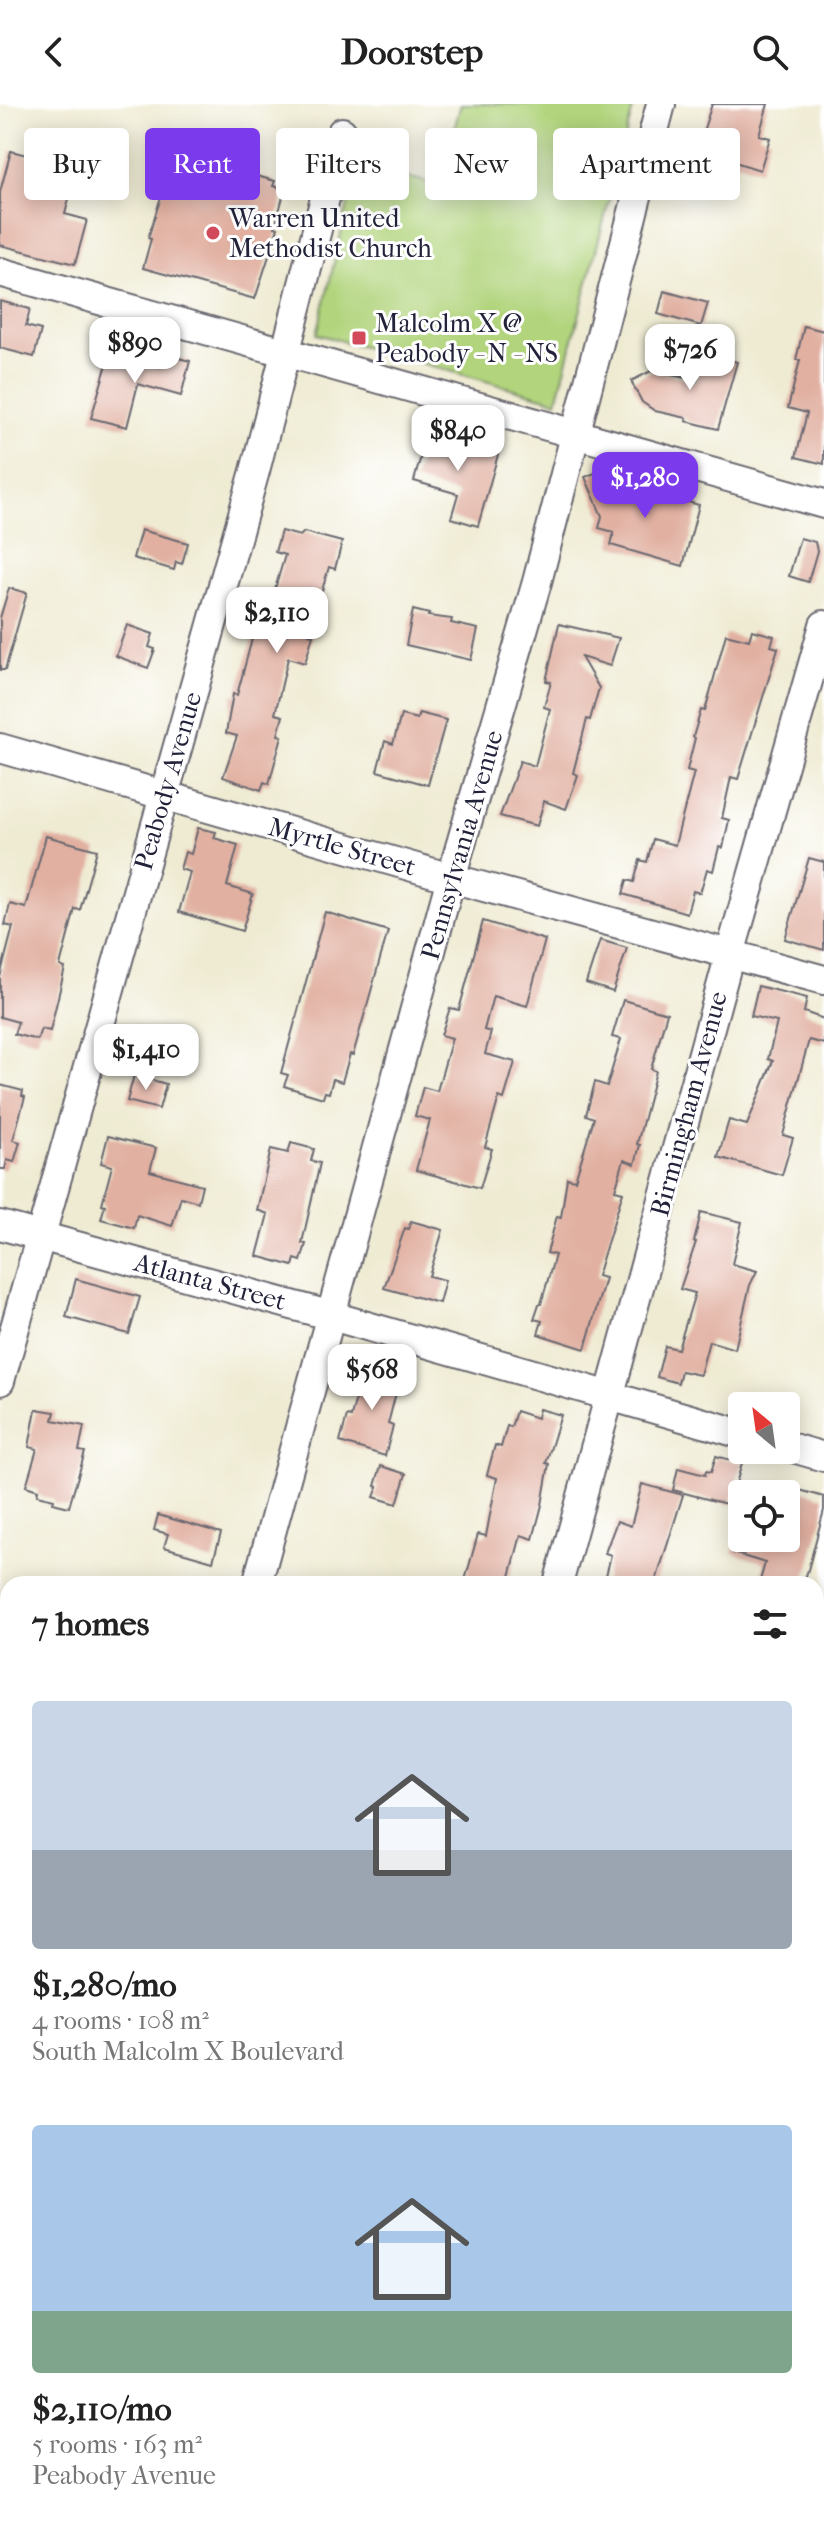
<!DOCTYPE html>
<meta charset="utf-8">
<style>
body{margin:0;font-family:"IM FELL French Canon",serif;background:#f6f6f6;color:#222;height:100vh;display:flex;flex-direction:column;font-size:30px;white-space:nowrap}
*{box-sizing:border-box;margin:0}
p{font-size:26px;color:#767676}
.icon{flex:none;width:44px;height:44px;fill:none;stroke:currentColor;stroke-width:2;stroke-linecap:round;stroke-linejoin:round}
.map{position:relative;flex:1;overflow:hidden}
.panel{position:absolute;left:0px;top:1472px;width:824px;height:962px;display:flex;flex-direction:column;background:#fff;border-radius:24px 24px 0 0;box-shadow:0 4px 20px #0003}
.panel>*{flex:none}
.top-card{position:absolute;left:24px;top:24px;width:776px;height:72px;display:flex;gap:16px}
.needle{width:52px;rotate:331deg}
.fabs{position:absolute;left:728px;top:1288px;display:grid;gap:16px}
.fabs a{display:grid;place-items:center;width:72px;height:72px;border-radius:8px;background:#fff;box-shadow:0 4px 20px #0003;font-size:40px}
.price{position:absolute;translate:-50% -68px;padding:0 18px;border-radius:16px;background:#fff;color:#222;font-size:26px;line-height:52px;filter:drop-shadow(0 2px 4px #0008)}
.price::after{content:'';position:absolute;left:50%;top:48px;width:24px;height:18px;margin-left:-12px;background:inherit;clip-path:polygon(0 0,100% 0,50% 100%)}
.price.active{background:#7c3aed;color:#fff}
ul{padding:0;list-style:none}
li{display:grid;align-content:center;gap:16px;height:424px;padding:0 32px}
li span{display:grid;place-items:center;height:248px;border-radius:8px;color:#555}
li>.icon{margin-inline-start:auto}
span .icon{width:144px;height:144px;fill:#fffc;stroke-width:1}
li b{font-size:34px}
h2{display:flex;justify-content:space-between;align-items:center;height:96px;padding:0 32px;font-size:34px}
.tag{padding:0 28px;border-radius:8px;background:#fff;box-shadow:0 4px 20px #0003;font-size:28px;line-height:72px}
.tag.active{background:#7c3aed;color:#fff}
header{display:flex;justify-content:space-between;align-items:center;height:104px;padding:0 32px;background:#fff;font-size:36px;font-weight:700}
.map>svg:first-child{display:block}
.green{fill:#b1d47c;stroke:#6a7b5c;stroke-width:2}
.building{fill:#e1b0a1}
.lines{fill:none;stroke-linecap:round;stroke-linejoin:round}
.minor-casing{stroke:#6a6870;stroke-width:32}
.minor{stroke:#fff;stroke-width:28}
.poi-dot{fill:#d1495b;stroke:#fff;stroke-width:3}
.labels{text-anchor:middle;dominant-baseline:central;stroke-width:6;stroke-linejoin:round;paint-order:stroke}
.poi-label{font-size:26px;fill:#22223b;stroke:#fff;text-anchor:start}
.street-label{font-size:26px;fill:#22223b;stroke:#fff}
</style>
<header><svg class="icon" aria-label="back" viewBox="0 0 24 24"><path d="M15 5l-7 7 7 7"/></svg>Doorstep<svg class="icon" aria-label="search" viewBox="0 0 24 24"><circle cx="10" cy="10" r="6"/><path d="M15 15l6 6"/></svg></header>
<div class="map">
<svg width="824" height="2433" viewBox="0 0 824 2433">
<rect width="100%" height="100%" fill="#fff"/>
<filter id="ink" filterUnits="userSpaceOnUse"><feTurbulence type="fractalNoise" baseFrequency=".0125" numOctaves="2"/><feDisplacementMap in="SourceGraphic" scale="16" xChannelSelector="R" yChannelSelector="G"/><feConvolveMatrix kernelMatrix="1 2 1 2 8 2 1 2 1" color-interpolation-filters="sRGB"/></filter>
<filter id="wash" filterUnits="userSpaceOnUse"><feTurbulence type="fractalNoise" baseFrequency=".006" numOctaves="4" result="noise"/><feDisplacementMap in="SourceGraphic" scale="32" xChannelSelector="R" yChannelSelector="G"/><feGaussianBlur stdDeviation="1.8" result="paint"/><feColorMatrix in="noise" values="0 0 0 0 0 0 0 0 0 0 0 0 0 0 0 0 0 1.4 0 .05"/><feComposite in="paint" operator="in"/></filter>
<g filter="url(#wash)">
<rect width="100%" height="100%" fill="#efebd3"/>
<polygon class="green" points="461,0 634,0 557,297 317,230 357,63 439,80"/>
<g id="blocks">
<g class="building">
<polygon points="712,0 768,0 759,31 770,34 760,66 697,46"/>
<polygon points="11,47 77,64 65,110 87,116 75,160 0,141 0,88"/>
<polygon points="173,55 224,69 226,64 275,77 273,82 285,85 275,123 278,124 255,195 143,164 151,135 148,134"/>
<polygon points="664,187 708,199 701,222 658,210"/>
<polygon points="0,197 30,205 26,222 41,226 34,253 0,244"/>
<polygon points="804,222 824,227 824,360 796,353 807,309 788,304 800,256 796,256"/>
<polygon points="705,249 737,258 718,325 686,317 687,314 655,307 642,298 631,277 651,267 697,276"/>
<polygon points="110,250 160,263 163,250 190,257 181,292 138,280 127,323 91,314"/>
<polygon points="428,327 499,347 478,422 451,414 458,390 414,377"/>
<polygon points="602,366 611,388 626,381 699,401 683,462 611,441 614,428 599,424 602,412 585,373"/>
<polygon points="141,426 188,439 182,460 176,458 174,466 133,454"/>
<polygon points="281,427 300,432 304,428 342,438 335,465 329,463 309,530 313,531 305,559 288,554 275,610 283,612 278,631 282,632 269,680 264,678 261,686 223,673 237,632 226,629 233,590 237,591 257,516 265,518 285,451 275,448"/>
<polygon points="800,434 815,438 817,447 808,478 789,472"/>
<polygon points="9,484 27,489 5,566 0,566 0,514"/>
<polygon points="413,506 429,510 428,512 452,515 451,519 478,525 471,556 406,541"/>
<polygon points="559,520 619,534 610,562 581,553 599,584 590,616 587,615 573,669 578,671 566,705 544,697 537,722 500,712 520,657 535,662 550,605 544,603 551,578 546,577"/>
<polygon points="127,521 153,530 149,543 155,545 148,564 116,552"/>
<polygon points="752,526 774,532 771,542 778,544 738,675 731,673 722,714 729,716 723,744 719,743 713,767 707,765 700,789 693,787 687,809 623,790 627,776 634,778 640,756 647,758 653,735 675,741 694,668 687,666 695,634 693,633 701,606 705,607 726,530 749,536"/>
<polygon points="419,609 446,616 428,681 377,667 385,637 393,640 401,611 417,615"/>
<polygon points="198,724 216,728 214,734 238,741 227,782 253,790 242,827 179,808 190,768 180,765 185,748 191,750"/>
<polygon points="46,732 97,746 80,806 75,805 60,862 65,864 50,927 41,925 37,936 14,930 18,918 0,913 0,873 13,823 5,821 10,800 26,804"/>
<polygon points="809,754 824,758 824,846 785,835"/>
<polygon points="325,808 388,827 353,951 350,950 342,978 333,975 329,989 325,988 323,994 284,982 288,971 281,969"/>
<polygon points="483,817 545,836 527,902 493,892 484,926 491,928 485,950 515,958 504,995 499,993 485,1043 492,1045 480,1084 416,1066 430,1016 415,1012 423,983 437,987 452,934 441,931 450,904 459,906"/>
<polygon points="600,836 627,844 613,888 586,879"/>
<polygon points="758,882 807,894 804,908 824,915 824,940 809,936 783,1031 793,1034 782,1071 718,1053 729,1016 747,1021 773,957 768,955 777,918 751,912"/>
<polygon points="623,896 667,909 651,965 656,967 637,1040 640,1041 635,1060 624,1056 615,1086 623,1088 597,1172 605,1174 585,1245 538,1230 542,1217 534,1215 539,1200 541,1200 555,1151 547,1149 557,1112 561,1113 567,1074 575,1076 594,1014 586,1011 595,978 607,982 621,935 612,933"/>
<polygon points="134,971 166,980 159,1005 127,997"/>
<polygon points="0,981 23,987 22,992 25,993 13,1036 20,1038 14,1058 7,1056 5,1065 0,1065"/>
<polygon points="108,1032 156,1044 150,1067 202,1081 198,1098 181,1093 172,1122 137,1111 134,1124 101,1115 105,1101 102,1100 112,1062 101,1059"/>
<polygon points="291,1039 314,1045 311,1057 320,1059 302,1139 306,1140 301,1157 295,1155 293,1162 257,1152 268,1110 257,1106 271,1045 288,1049"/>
<polygon points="701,1108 742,1118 732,1160 757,1167 750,1181 735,1245 709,1237 700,1271 681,1267 678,1279 657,1273 665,1242 678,1245 695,1189 680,1185 696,1138 694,1138"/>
<polygon points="411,1117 443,1126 429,1172 445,1176 439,1199 384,1184 405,1124 408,1125"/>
<polygon points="76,1175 140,1193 129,1230 66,1213"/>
<polygon points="364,1262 391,1268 391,1271 400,1273 388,1320 393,1322 385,1352 340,1338 347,1312 351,1313"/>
<polygon points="36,1305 55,1308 53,1316 84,1322 79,1347 85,1348 69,1403 53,1399 54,1395 37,1391 38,1386 26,1382 37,1345 29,1343"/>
<polygon points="539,1305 561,1311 546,1359 549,1360 542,1401 533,1435 521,1431 508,1480 464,1480 478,1430 486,1432 497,1374 487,1371 495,1341 501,1343 507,1322 511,1323 516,1307 537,1314"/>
<polygon points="716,1352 742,1359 730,1401 673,1386 678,1364 705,1371 706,1367 711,1368"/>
<polygon points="381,1362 406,1370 397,1400 374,1393 378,1383 375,1382"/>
<polygon points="642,1380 683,1391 655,1480 604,1480 611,1451 605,1449 617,1417 631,1422"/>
<polygon points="789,1383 824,1393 824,1406 808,1466 803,1480 759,1480 765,1459 733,1449 738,1434 786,1434 786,1394"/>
<polygon points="158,1411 221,1429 213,1457 164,1443 168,1430 154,1426"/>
</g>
</g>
</g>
<g filter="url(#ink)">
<use href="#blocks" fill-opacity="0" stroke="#6a6870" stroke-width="2"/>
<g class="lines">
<g class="minor-casing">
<g id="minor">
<polyline points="0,168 824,400"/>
<polyline points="0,644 451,774 824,876"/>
<polyline points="0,1121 332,1212 742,1330"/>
<polyline points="0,1277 255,367 342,28"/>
<polyline points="786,1342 824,1353"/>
<polyline points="257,1480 451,774 537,478 661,0"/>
<polyline points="558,1480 730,850 824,521"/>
<polyline points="0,1600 8,1602"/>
<polyline points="816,1657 824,1628"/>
<polyline points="816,1830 824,1832"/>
<polyline points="0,2078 8,2080"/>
<polyline points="816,2126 824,2129"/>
<polyline points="0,2391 8,2379"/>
<polyline points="804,2426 824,2432"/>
<polyline points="28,2433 29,2426"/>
<polyline points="589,2433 591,2426"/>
</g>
</g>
<use href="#minor" class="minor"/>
</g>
</g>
<g class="poi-dot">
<circle cx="213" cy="129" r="8"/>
<rect x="351" y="226" width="16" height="16" rx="4"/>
</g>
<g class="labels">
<g class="poi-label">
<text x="229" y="114">Warren United<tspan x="229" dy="30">Methodist Church</tspan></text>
<text x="375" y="219">Malcolm X @<tspan x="375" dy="30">Peabody - N - NS</tspan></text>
</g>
<g class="street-label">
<text transform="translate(168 677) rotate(-74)">Peabody Avenue</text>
<text transform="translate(462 741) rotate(-74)">Pennsylvania Avenue</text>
<text transform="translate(342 743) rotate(16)">Myrtle Street</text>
<text transform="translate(689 1000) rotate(-75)">Birmingham Avenue</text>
<text transform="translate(210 1178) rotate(15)">Atlanta Street</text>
</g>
</g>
</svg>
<div class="fabs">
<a><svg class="needle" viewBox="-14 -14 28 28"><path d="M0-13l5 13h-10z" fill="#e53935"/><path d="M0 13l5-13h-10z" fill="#767676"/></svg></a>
<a><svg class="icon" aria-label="locate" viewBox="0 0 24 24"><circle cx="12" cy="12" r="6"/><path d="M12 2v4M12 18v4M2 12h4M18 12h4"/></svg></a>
</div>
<b class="price" style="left:135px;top:281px">$890</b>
<b class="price" style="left:690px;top:288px">$726</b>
<b class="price" style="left:458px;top:369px">$840</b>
<b class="price active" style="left:645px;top:416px">$1,280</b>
<b class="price" style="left:277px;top:551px">$2,110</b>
<b class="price" style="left:146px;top:988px">$1,410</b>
<b class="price" style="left:372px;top:1308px">$568</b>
<div class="top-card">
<a class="tag">Buy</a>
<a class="tag active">Rent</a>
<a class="tag">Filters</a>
<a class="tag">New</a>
<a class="tag">Apartment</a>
</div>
<section class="panel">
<h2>7 homes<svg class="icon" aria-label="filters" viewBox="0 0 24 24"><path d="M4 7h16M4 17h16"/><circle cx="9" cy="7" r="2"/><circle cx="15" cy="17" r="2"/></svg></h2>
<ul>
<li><span style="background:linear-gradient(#c9d6e8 60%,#9aa5b1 0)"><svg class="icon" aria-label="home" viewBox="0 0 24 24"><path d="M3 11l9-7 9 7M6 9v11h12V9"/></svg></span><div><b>$1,280/mo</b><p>4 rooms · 108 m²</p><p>South Malcolm X Boulevard</p></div></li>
<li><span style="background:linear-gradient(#a9c7e8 75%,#7fa58c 0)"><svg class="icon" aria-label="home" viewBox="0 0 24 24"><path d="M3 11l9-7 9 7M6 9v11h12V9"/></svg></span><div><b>$2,110/mo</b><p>5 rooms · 163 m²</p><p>Peabody Avenue</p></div></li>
</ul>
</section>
</div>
